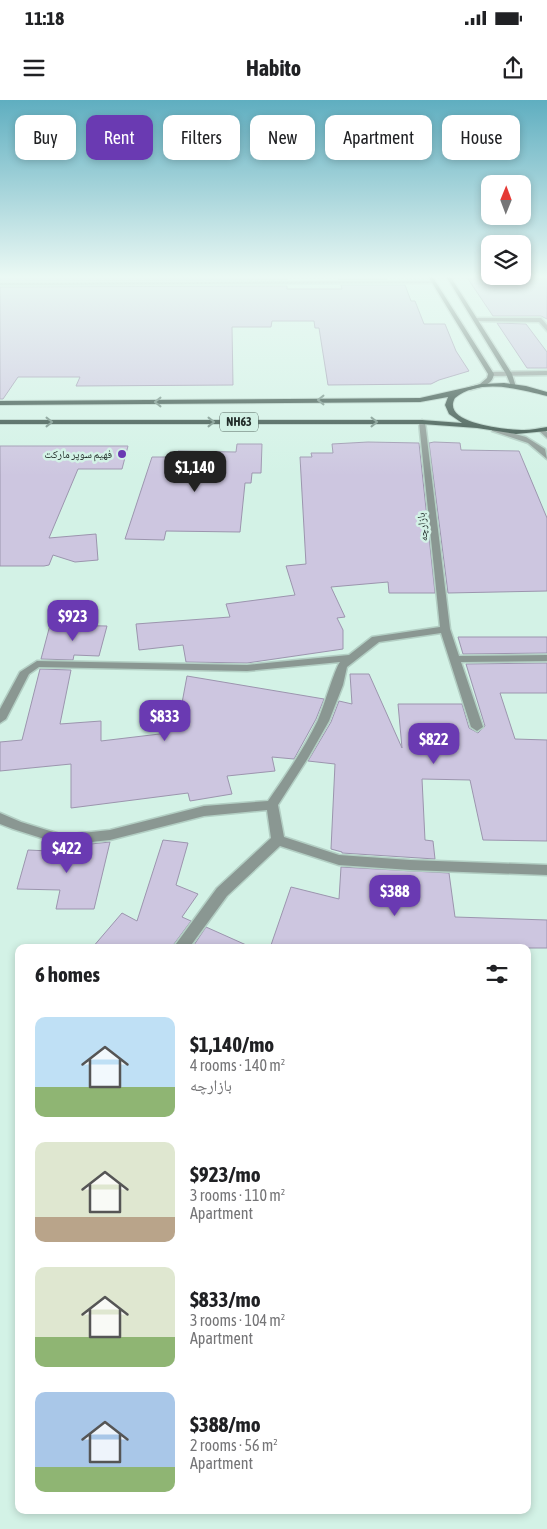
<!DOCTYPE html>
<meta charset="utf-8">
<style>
body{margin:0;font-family:"Asap Condensed","Noto Naskh Arabic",sans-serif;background:#f6f6f6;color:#202124;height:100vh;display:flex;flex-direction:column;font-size:19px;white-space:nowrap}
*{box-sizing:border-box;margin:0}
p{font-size:16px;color:#757577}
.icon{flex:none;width:28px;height:28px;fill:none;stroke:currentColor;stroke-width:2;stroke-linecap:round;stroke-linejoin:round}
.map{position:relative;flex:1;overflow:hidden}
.details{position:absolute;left:15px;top:844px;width:516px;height:570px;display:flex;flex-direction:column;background:#fff;border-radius:10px;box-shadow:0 2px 8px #0003}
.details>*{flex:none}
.banner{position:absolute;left:15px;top:15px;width:518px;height:45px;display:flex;gap:10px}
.needle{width:32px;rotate:1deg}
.buttons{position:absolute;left:481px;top:75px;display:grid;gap:10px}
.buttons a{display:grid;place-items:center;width:50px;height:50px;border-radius:10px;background:#fff;box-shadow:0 2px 8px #0003;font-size:25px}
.price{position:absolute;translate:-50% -42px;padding:0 11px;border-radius:10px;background:#6a3ab2;color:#fff;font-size:16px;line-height:32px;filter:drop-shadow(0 1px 2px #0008)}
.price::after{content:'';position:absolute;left:50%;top:30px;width:15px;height:11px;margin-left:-8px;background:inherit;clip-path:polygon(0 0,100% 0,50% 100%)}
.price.on{background:#222;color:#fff}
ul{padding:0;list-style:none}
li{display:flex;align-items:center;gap:15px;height:125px;padding:0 20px}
li span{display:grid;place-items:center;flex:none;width:140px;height:100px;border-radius:10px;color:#555}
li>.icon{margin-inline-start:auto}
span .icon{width:60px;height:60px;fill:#fffc;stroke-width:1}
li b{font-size:21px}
h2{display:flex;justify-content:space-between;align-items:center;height:60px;padding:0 20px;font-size:21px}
.pill{padding:0 18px;border-radius:10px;background:#fff;box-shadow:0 2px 8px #0003;font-size:18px;line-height:45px}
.pill.on{background:#6a3ab2;color:#fff}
.status{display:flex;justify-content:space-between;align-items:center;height:35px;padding:0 25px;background:#fff;direction:ltr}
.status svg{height:14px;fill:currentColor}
header{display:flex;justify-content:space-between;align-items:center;height:65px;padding:0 20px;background:#fff;font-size:22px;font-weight:700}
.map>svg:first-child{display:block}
.building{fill:#cdc6e0;stroke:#9c95ae}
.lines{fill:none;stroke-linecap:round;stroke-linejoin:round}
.service-casing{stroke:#b3cfc4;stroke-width:3}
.minor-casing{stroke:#b3cfc4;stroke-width:3}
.tertiary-casing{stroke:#b3cfc4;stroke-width:3}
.secondary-casing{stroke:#b3cfc4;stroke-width:3}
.trunk-casing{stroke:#b3cfc4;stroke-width:2}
.service{fill:#8a9792;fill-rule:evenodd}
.minor{fill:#8a9792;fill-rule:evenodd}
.tertiary{fill:#8a9792;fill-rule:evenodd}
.secondary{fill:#5d6f68;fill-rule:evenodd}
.trunk{fill:#2f483f;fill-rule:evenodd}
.oneway{stroke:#718c82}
.poi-dot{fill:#6a3ab2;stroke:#d3f2e6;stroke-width:2}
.labels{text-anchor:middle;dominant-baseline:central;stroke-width:5;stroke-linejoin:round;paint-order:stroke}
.far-poi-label{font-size:11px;fill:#232e2a;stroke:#d3f2e6;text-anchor:end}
.far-street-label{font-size:11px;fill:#232e2a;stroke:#d3f2e6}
.shield{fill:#d3f2e6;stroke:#586962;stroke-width:1}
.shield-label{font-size:12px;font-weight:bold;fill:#232e2a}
</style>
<div class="status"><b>11:18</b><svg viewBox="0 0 49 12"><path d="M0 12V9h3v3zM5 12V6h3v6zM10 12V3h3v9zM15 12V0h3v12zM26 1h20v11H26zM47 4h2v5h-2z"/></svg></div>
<header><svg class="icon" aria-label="menu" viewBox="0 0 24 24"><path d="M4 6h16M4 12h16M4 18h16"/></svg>Habito<svg class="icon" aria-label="share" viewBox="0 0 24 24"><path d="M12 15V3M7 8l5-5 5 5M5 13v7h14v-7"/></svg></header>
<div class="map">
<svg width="547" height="1429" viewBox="0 0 547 1429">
<rect width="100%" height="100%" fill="#d3f2e6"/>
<g class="building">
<polygon points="0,176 160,176 159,178 287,176 287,180 0,181"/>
<polygon points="337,176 386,176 387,179 339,180"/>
<polygon points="466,176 547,176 547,219 541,216 493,216"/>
<polygon points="341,185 405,185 411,201 415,201 424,224 445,224 456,251 469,271 439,280 431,284 328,285 319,228 315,228 314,221 272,221 271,227 232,227 233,285 76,286 80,277 18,277 3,299 0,299 0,187 287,186 287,189 342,189"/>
<polygon points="497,223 526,224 547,252 547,268 527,268"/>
<polygon points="368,342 419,343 435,493 389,493 388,482 331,487 345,517 337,518 343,530 343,549 247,563 186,562 183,545 139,550 136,524 230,517 226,504 295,495 286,466 306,464 300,357 312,357 311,353 333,353 332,344"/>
<polygon points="434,342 460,343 461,350 519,351 547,418 547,491 448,493 429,343"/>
<polygon points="237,344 262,344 261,373 252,373 251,383 245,383 240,432 166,431 164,440 125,439 152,357 177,357 178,351 236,352"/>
<polygon points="0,346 128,346 122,369 78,369 49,438 96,434 98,460 75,462 53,455 49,465 44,466 0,466"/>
<polygon points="50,525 107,526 99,556 74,555 73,560 41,559"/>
<polygon points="458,537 547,537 547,553 463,554"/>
<polygon points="547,563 547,593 500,593 515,639 547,640 547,741 483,740 470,680 422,679 425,740 433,741 435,759 342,753 342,752 331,749 335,664 308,661 331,622 339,601 352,604 350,574 369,574 402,648 398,604 462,604 469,628 478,633 485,626 466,564"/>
<polygon points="40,569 71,570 60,624 101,621 101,641 168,633 173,603 182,603 187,576 324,599 316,619 294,659 272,657 275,671 227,676 232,694 190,701 188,693 71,708 71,664 0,671 0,642 22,640"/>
<polygon points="163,740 188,743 176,785 198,794 182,817 191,821 171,848 92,848 122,813 137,821"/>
<polygon points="110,742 94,809 56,809 60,790 17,789 28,750 71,752 71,746"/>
<polygon points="341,767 449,773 455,817 547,820 547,848 270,848 291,787 339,799"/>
<polygon points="206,827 253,848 192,848"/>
</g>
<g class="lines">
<g class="service-casing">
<polygon id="service" points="476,218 541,218 547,225 547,231 539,222 474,221"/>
</g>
<g class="minor-casing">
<g id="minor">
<polygon points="435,181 433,183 0,185 0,183"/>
<polygon points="547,271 547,275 491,276 488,274 491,272"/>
<path d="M422,320L425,322L450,529L459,556L547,555V561L461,562L483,627L477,631L471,627L441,533L379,542L347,567L343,585L329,621L308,658L278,705L284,737L339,755L410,760L547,765V775L410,770L339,765L280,746L227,796L189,848H173L217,788L271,738L267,710L204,716L110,740L63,745L13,729L0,724V713L21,722L63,735L110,730L204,706L268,701C286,675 304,649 318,620C323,609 335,568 340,562L247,571L39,567L29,574L6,619L0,623V609L20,572L37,561L247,565L349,555L372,537L440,527L419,322Z"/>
</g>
</g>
<g class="tertiary-casing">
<g id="tertiary">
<polygon points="494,328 526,337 545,349 547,359 528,343 492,331 492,329"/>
<polygon points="541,328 547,332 547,338 538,330"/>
</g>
</g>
<g class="secondary-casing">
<g id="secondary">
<path d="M428,176H432L494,274C492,286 480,287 470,290L467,288L480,284L487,278L488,274Z"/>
<polygon points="446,176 450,176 512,274 516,287 511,286 506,274"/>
</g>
</g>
<g class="trunk-casing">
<path id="trunk" d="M504,283L526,286L547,292V296C520,289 480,278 455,298C440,324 509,330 524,330C531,330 539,328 547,327V331L516,334L477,328L422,324H0V320H422L462,323L449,314L445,305L448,297L420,302L0,305V301L420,298L482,284Z"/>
</g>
<use href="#service" class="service"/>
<use href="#minor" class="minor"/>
<use href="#tertiary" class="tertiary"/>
<use href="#secondary" class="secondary"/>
<use href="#trunk" class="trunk"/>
</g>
<defs><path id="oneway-chevron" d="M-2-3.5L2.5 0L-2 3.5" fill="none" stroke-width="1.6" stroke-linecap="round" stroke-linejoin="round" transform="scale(1.25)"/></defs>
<g class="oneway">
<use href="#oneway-chevron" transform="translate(321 300) rotate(180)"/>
<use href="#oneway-chevron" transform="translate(158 302) rotate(180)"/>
<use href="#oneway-chevron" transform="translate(49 322)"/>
<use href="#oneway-chevron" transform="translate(211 322)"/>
<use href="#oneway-chevron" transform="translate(374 322)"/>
</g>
<linearGradient id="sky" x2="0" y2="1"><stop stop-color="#5faec0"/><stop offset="0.47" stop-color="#ebf9f4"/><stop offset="1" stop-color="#ebf9f4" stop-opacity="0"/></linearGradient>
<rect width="547" height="376" fill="url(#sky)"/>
<circle class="poi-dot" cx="122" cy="354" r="5"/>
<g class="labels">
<g class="far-poi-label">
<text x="112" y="354">فهیم سوپر مارکت</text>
</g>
<g class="far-street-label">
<text transform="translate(422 427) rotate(-96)">بازارچه</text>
</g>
<rect class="shield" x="220" y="312.5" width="38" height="19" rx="4"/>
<g class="shield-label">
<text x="239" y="322">NH63</text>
</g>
</g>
</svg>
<div class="buttons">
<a><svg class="needle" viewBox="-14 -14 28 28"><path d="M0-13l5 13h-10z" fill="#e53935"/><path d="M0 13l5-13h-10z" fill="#757577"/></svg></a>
<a><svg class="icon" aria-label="layers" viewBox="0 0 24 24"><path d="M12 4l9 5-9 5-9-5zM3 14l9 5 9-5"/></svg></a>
</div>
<b class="price on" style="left:195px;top:393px">$1,140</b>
<b class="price" style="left:73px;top:542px">$923</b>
<b class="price" style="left:165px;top:642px">$833</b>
<b class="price" style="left:434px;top:665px">$822</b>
<b class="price" style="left:67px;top:774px">$422</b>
<b class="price" style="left:395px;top:817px">$388</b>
<div class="banner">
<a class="pill">Buy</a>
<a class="pill on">Rent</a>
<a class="pill">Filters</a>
<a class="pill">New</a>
<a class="pill">Apartment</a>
<a class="pill">House</a>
</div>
<section class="details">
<h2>6 homes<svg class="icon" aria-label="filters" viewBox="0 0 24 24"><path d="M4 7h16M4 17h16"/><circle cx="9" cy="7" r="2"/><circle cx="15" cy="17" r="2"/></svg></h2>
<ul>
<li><span style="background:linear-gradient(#bfe0f5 70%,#8fb573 0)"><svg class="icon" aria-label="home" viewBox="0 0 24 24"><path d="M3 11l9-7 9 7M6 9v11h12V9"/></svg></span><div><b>$1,140/mo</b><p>4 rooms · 140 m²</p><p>بازارچه</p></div></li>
<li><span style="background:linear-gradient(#dfe7d0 75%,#b9a48a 0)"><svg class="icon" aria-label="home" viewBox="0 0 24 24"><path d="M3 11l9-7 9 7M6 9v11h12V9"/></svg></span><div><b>$923/mo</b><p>3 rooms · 110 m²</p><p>Apartment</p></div></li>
<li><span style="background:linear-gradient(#dfe7d0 70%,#8fb573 0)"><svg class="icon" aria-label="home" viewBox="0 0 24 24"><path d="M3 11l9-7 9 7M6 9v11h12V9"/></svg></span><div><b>$833/mo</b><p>3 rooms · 104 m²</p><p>Apartment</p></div></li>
<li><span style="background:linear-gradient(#a9c7e8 75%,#8fb573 0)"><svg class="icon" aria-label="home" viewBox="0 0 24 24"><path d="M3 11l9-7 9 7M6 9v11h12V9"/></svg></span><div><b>$388/mo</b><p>2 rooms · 56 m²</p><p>Apartment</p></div></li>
</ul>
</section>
</div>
